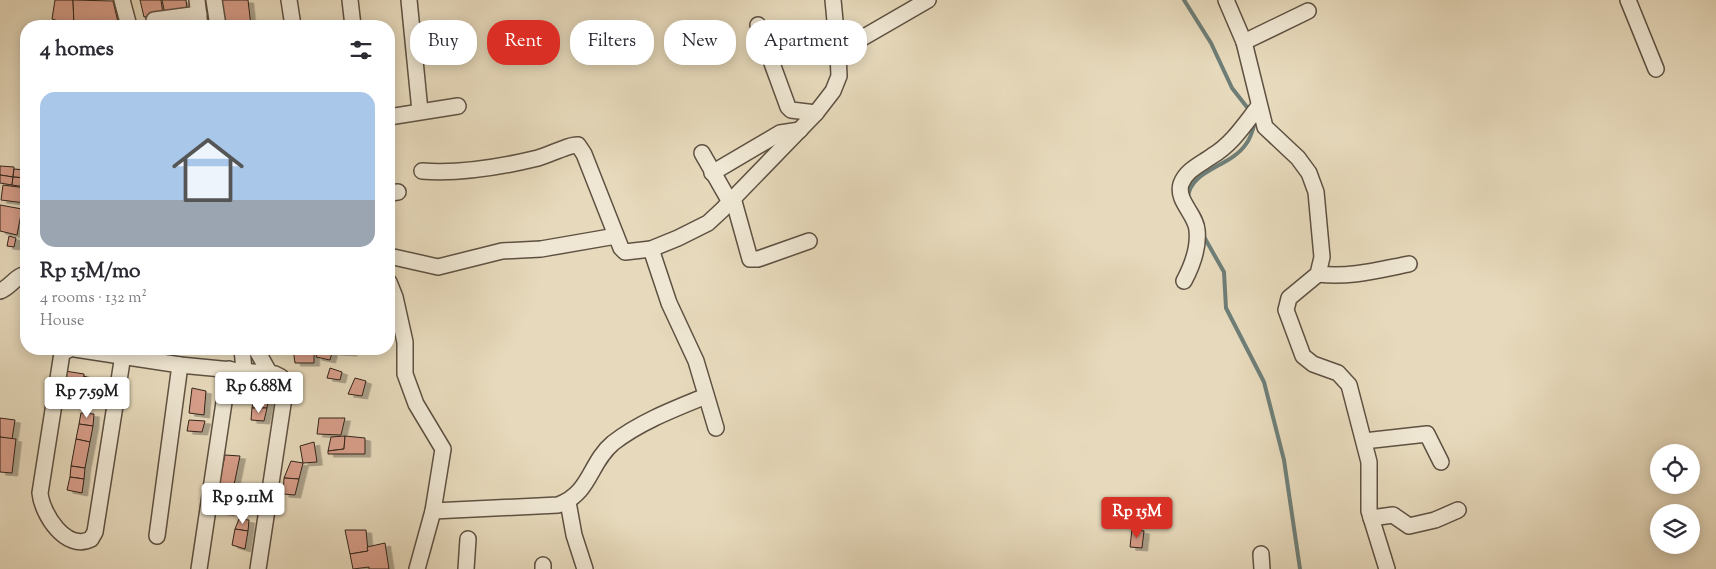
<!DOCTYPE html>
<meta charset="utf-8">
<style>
body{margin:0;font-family:"Sorts Mill Goudy",serif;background:#f7f7f7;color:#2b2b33;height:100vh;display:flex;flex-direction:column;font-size:19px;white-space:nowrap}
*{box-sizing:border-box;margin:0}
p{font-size:16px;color:#7c7c81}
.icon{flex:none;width:28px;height:28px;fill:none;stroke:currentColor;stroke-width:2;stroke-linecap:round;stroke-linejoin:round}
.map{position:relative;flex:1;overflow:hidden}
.drawer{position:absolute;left:20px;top:20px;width:375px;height:335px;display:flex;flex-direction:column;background:#fff;border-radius:20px;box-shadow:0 2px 12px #0003}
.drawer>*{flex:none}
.top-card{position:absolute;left:410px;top:20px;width:475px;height:45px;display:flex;gap:10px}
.tools{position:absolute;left:1650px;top:444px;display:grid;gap:10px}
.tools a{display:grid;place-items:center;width:50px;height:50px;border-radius:50%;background:#fff;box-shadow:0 2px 12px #0003;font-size:25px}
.price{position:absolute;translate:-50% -42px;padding:0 11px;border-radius:5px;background:#fff;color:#222;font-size:16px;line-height:32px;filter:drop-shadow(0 1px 2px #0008)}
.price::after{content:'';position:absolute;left:50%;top:30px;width:15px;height:11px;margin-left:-8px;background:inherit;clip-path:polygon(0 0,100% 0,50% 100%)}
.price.on{background:#d93025;color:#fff}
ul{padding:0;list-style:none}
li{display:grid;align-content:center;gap:10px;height:265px;padding:0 20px}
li+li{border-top:1px solid #e1e1e2}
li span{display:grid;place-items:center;height:155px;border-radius:15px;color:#555}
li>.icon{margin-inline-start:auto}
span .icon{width:90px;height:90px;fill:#fffc;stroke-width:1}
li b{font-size:21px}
h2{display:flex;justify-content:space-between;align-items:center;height:60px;padding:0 20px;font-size:21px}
.tag{padding:0 18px;border-radius:20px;background:#fff;box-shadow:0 2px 12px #0003;font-size:18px;line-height:45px}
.tag.on{background:#d93025;color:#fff}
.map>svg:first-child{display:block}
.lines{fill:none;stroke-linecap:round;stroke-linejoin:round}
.stream{stroke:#6e7e77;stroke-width:4}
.building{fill:#d89e8a;stroke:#302319;filter:url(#shadow)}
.minor-casing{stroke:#5e5142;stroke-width:18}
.minor{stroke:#efe7d3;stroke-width:15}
</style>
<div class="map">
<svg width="1716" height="569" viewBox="0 0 1716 569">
<defs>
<filter id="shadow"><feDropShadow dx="5.5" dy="3" stdDeviation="0" flood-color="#0004"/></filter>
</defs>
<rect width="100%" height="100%" fill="#e7dabc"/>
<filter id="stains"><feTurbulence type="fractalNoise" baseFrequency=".004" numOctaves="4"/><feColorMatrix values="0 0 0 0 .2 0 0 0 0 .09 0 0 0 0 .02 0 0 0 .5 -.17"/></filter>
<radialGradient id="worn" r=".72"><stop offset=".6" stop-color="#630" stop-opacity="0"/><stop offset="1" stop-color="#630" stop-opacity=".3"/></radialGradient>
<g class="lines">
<g class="stream">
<polyline points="1184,0 1211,43 1232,88 1250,111"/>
<path d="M1188,198C1189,170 1231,167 1246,144C1251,138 1253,129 1255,122"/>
<polyline points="1203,235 1224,272 1226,308 1264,382 1284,460 1300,569"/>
</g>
</g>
<g class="building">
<polygon points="55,0 73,0 74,26 52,19"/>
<polygon points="73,0 113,1 119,26 74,26"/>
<polygon points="140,0 161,0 163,14 144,17"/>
<polygon points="162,0 186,0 187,9 165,14"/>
<polygon points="216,0 248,0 251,26 219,26"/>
<polygon points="0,166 14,167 13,177 0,175"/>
<polygon points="14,169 26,170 26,178 13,177"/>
<polygon points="0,175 13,177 12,185 0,183"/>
<polygon points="13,177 26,178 26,187 12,185"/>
<polygon points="3,185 26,188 25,203 1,200"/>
<polygon points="0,205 22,209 17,235 0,231"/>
<polygon points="9,236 16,238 14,247 7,246"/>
<polygon points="293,349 314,349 314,363 295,363"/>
<polygon points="319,349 333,349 330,360 316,357"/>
<polygon points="335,349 353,349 351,353 334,352"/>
<polygon points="330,368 342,372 340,380 327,378"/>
<polygon points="65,371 84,374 83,387 61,383"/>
<polygon points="84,376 100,382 99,390 83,387"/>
<polygon points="355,378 366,381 362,396 348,394"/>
<polygon points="68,384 83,387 81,398 66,395"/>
<polygon points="83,387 99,390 98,400 81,398"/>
<polygon points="192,388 206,391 204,415 189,413"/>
<polygon points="255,391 269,394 267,408 252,408"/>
<polygon points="252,408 267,408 264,421 251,420"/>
<polygon points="81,413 94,414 93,426 79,424"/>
<polygon points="0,418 15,420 12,439 0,437"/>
<polygon points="319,418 345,418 341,435 317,434"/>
<polygon points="189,420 205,421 202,432 187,431"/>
<polygon points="79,424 93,426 90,442 76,439"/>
<polygon points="345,436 344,449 328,451 331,437"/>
<polygon points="345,436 365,438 365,454 328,454 328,451 344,449"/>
<polygon points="0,437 16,439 12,473 0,472"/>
<polygon points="76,439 90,442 85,468 71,466"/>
<polygon points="314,442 317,462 303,463 300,446"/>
<polygon points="225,455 240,456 234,485 219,484"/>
<polygon points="291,461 303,463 299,479 284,478"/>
<polygon points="71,466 85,468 84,479 70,477"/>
<polygon points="70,477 84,479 82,493 67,490"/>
<polygon points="284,478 299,479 295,495 283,494"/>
<polygon points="219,484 236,486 229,513 216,511"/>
<polygon points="243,489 254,491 250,511 238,509"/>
<polygon points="239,519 249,520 248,531 235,529"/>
<polygon points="235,529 248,531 245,549 232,545"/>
<polygon points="1132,529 1144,531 1142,548 1130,547"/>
<polygon points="345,530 366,530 368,551 350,554"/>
<polygon points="385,543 389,569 369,569 369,567 353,569 350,554 368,551 367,547"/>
</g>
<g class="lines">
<g class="minor-casing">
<g id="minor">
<polyline points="122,0 129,26"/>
<polyline points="197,0 200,26"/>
<polyline points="214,0 218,26"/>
<polyline points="289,0 293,26"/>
<polyline points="350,0 353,26"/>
<polyline points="409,0 420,111"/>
<polyline points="833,0 838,52"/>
<polyline points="1226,0 1244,42 1265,127 1298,158 1309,173 1316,192 1322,257 1318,274 1289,298 1286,310 1303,356 1313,364 1338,373 1349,385 1369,462 1369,511 1387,569"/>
<polyline points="1628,0 1656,69"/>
<polyline points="154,20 199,14"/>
<polyline points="758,25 788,107 791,110 816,113"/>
<polyline points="1244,42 1308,11"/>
<polyline points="389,117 458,106"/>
<polyline points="702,153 730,202"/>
<path d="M422,171C461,174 501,167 538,158C549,155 570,144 578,145L584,154L621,248L625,252L651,249L678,238L708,223L722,210L816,113L833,91L839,76L838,52L928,0"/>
<polyline points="712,173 780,133 800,130"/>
<polyline points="389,193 398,192"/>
<polyline points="733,198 750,259 758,259 809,241"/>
<polyline points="651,249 669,303 696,361 716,428"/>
<polyline points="389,256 438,267 502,251 541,249 616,236"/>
<path d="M1318,274C1350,278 1378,270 1409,264"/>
<path d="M1184,281C1192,266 1199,248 1197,230C1196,214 1176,201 1181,184C1186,170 1201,164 1212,156C1232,144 1244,125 1259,106"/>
<polyline points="389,282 395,297 405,342 405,374 416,404 443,449 433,511 417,569"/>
<path d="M0,291C11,287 15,276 26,274"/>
<path d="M70,349L62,353L40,493C42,514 66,552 91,539L95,532L123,355"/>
<polyline points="75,349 180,365 275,374 281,377 285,391 258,569"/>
<polyline points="242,349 244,370"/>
<polyline points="256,349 270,374"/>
<polyline points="1364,441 1427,434 1441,462"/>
<polyline points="568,502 574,535 585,569"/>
<path d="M433,511L558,505C591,493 589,463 613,443C640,422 674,409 706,396"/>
<polyline points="1371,518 1393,515 1409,526 1435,520 1458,510"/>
<polyline points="157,536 180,365"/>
<polyline points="1261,554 1262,569"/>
<polyline points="543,565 543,569"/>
<polyline points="199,569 229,369"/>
<polyline points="466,569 468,539"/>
</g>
</g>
<use href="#minor" class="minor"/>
</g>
<rect width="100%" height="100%" filter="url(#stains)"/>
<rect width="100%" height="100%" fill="url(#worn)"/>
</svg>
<div class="tools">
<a><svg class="icon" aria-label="locate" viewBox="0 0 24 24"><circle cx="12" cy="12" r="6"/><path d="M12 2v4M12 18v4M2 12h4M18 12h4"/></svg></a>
<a><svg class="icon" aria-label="layers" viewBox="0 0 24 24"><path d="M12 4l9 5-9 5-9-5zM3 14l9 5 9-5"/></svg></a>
</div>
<b class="price" style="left:259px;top:414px">Rp 6.88M</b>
<b class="price" style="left:87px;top:419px">Rp 7.59M</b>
<b class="price" style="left:243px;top:525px">Rp 9.11M</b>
<b class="price on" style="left:1137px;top:539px">Rp 15M</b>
<div class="top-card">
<a class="tag">Buy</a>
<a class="tag on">Rent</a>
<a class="tag">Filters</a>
<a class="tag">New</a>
<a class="tag">Apartment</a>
</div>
<section class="drawer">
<h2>4 homes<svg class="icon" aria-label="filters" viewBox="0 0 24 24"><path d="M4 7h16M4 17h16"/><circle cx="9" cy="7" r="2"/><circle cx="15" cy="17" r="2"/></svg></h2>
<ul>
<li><span style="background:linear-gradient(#a9c7e8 70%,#9aa5b1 0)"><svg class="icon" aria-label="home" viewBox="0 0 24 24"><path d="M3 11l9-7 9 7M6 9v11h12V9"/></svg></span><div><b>Rp 15M/mo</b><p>4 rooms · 132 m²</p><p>House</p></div></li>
</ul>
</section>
</div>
